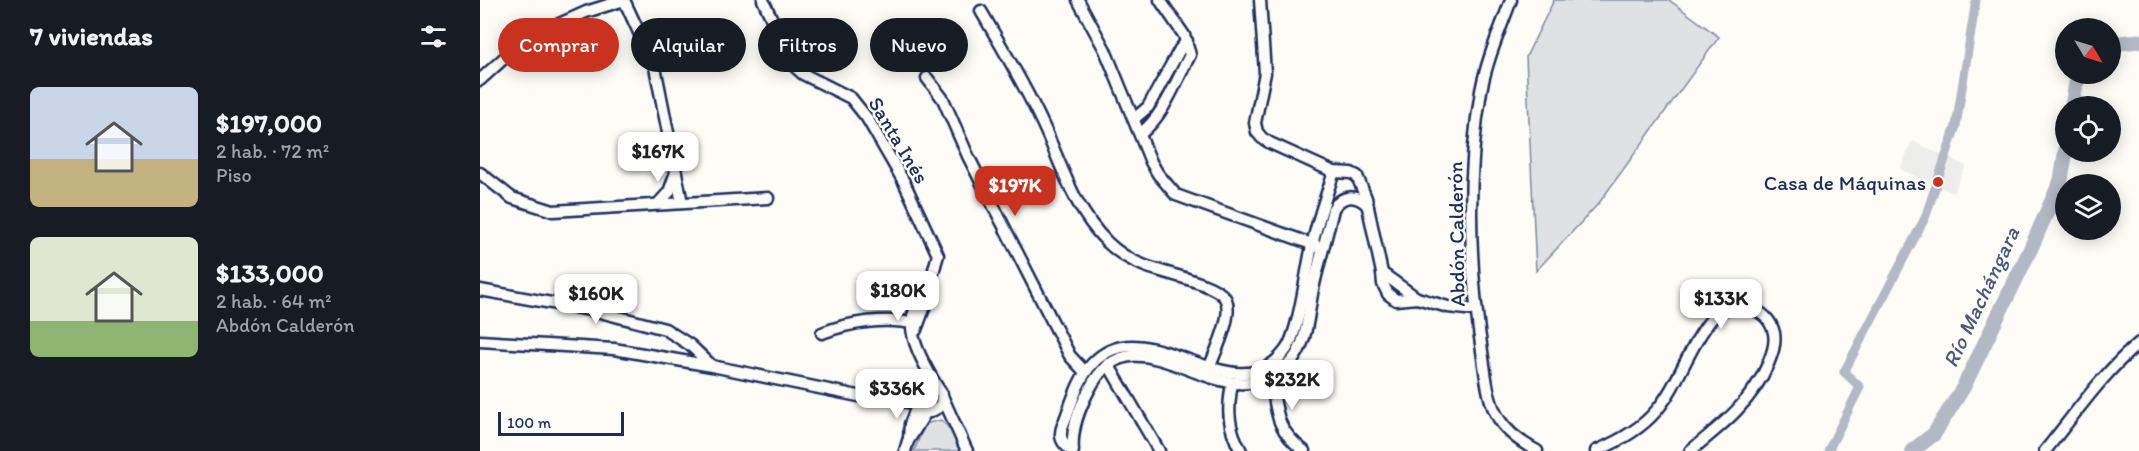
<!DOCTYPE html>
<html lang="es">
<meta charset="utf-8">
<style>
body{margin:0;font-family:Itim,sans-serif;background:#242831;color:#f1f3f6;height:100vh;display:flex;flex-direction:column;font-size:22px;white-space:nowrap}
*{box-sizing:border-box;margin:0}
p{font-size:20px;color:#9ea1a6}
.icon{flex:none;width:33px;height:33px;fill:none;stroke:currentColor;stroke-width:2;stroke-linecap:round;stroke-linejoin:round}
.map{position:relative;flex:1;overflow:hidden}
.side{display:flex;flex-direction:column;background:#171b24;width:480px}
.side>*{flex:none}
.hud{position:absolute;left:18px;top:18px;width:570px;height:54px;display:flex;gap:12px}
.needle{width:39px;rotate:128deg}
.controls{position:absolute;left:1575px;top:18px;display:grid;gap:12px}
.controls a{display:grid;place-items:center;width:66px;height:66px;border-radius:50%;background:#171b24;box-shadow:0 3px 15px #0003;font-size:30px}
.scale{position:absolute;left:18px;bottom:15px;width:126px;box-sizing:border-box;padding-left:6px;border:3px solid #1b2f5e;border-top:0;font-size:16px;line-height:21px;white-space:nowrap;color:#1b2f5e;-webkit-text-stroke:4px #fdfcf7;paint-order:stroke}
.price{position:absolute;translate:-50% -51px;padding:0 14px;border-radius:12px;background:#fff;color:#222;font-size:20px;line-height:39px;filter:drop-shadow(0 2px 3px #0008)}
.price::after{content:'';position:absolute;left:50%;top:36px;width:18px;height:14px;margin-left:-9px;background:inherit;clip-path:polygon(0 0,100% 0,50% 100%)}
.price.selected{background:#c8321e;color:#fff}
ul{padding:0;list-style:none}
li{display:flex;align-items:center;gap:18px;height:150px;padding:0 30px}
li span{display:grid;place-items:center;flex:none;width:168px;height:120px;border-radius:9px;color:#555}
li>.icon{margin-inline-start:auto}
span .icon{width:72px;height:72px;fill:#fffc;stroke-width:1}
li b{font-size:26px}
h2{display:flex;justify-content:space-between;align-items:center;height:72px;padding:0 30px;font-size:26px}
.chip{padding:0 21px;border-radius:27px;background:#171b24;box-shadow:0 3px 15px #0003;font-size:21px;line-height:54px}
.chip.selected{background:#c8321e;color:#fff}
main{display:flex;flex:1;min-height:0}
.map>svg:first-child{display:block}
.built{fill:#edeeec}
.green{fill:#e0e1e3;stroke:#7e88a0;stroke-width:1.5}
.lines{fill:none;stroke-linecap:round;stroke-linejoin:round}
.canal{stroke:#b3b8c5;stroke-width:9}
.river{stroke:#b3b8c5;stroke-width:15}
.minor-casing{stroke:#1b2f5e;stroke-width:15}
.minor{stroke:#fdfcf7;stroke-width:10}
.poi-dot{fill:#c8321e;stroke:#fdfcf7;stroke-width:2}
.labels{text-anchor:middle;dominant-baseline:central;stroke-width:5;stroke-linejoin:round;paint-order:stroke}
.street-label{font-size:21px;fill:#1b2f5e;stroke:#fdfcf7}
.poi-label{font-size:21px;fill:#1b2f5e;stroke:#fdfcf7;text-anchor:end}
.water-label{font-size:22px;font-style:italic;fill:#49587d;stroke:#fdfcf7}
</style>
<main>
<section class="side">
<h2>7 viviendas<svg class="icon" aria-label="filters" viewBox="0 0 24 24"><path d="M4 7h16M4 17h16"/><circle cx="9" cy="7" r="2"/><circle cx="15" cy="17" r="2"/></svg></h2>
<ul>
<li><span style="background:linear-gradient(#c9d6e8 60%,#c2b280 0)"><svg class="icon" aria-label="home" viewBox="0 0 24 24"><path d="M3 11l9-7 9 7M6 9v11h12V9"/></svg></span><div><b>$197,000</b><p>2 hab. · 72 m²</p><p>Piso</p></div></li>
<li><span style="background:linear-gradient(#dfe7d0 70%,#8fb573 0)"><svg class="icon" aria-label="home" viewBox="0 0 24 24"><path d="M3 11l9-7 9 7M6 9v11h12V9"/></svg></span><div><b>$133,000</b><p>2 hab. · 64 m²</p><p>Abdón Calderón</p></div></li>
</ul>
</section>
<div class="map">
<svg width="1659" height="451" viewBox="0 0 1659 451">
<rect width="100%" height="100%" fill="#fdfcf7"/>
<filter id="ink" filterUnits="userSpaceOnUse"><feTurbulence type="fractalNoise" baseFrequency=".0167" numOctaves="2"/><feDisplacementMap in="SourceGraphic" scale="12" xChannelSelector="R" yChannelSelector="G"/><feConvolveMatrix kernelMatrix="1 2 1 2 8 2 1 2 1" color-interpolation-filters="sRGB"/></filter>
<g filter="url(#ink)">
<polygon class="built" points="1432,141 1486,166 1473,193 1420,169"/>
<g class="green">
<polygon points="1074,0 1189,0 1239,37 1119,203 1056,271 1046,57"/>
<polygon points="461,420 470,429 481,451 434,451 445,424"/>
</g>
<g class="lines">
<polyline class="canal" points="1348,451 1380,387 1364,372 1445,218 1476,126 1496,0"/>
<g class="river">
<polyline points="1630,44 1659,41"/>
<polyline points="1592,106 1596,83 1602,74"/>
<polyline points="1432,451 1454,434 1483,388 1551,248 1581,180 1586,149"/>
</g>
<g class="minor-casing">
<g id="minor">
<polyline points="144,0 175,67 202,203"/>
<path d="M283,0L313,65L323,74L371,98L387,118L424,182L458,255C454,268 451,285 444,296C439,304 433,310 432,321C430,342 447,369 457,387"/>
<polyline points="598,0 625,50 671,162 678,174 696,195 837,246"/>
<polyline points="780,0 785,73 775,123 777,132 782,138 790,143 854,172 871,173 877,176 886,198 902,273 903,284 908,294 916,300 937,298 968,307 995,310"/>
<path d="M1031,0C1020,30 1007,59 1001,91C986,179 989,270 1003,358C1006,378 1008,402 1019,419C1027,432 1044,444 1057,451"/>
<path d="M501,11C523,49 546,87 564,127C583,168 594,209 627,242C637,252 652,261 665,266C683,273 735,283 745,298C755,314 734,354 728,371"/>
<polyline points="447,78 463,99 488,156 590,356 605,372"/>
<polyline points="0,80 45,39 106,12 144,0"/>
<polyline points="654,119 668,107 700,49 707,41"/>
<path d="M660,134C684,116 696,81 710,55L704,35L680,0"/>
<polyline points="0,173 32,198 73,211 288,198"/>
<polyline points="178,204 189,192 195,175"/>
<polyline points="902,273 937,298"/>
<polyline points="0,290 116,311 185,329 210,345 231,365"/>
<polyline points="436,330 446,303 444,296"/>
<path d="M342,333C370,322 406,317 436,324"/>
<polyline points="0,341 134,349 232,366 388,398 436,394"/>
<polyline points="628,364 679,451"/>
<path d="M791,377C797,411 794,428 824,451"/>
<path d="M752,384C747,410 748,428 761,451"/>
<polyline points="463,398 487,451"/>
<polyline points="417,400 436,404 441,410 450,412 461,406 462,394 457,387 445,385 436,394 436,404"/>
<polyline points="429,438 430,424 437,406"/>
<polyline points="425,451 428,441 446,412"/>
<path d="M592,451C582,443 578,437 583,425C591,405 598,379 612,364C667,304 754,419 805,351C819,334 826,271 832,246C837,221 846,196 854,172"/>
<path d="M593,451C591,429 599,409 609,390C657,296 745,433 811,362C828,343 828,312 833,289C839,262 847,235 853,209C862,194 877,194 888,206"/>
<path d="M1116,451C1137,442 1161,429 1176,411C1199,384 1208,348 1230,321C1240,308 1255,303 1270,308C1282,312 1291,320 1294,333C1296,344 1292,354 1288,364C1272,402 1241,426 1210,451"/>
<path d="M1565,451C1595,414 1623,373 1659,343"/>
</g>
</g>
<use href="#minor" class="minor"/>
</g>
</g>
<circle class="poi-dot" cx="1458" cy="182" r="6"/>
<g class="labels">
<g class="street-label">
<text transform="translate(419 140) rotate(59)">Santa Inés</text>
<text transform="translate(976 234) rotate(-91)">Abdón Calderón</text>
</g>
<g class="poi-label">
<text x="1446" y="182">Casa de Máquinas</text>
</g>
<g class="water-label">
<text transform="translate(1501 297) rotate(-65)">Río Machángara</text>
</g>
</g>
</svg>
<div class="controls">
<a><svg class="needle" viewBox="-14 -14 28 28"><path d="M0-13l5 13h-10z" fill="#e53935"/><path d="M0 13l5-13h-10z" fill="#9ea1a6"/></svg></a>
<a><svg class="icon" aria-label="locate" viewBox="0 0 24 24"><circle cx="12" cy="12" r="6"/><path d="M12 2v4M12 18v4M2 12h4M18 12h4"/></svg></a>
<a><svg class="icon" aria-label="layers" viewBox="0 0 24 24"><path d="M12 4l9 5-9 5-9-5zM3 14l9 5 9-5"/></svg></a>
</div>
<div class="scale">100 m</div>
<b class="price" style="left:178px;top:183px">$167K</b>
<b class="price selected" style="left:535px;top:217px">$197K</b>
<b class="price" style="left:418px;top:322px">$180K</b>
<b class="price" style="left:116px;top:325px">$160K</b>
<b class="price" style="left:1241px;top:330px">$133K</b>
<b class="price" style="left:812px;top:411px">$232K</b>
<b class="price" style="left:417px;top:420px">$336K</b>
<div class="hud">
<a class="chip selected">Comprar</a>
<a class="chip">Alquilar</a>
<a class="chip">Filtros</a>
<a class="chip">Nuevo</a>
</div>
</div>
</main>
